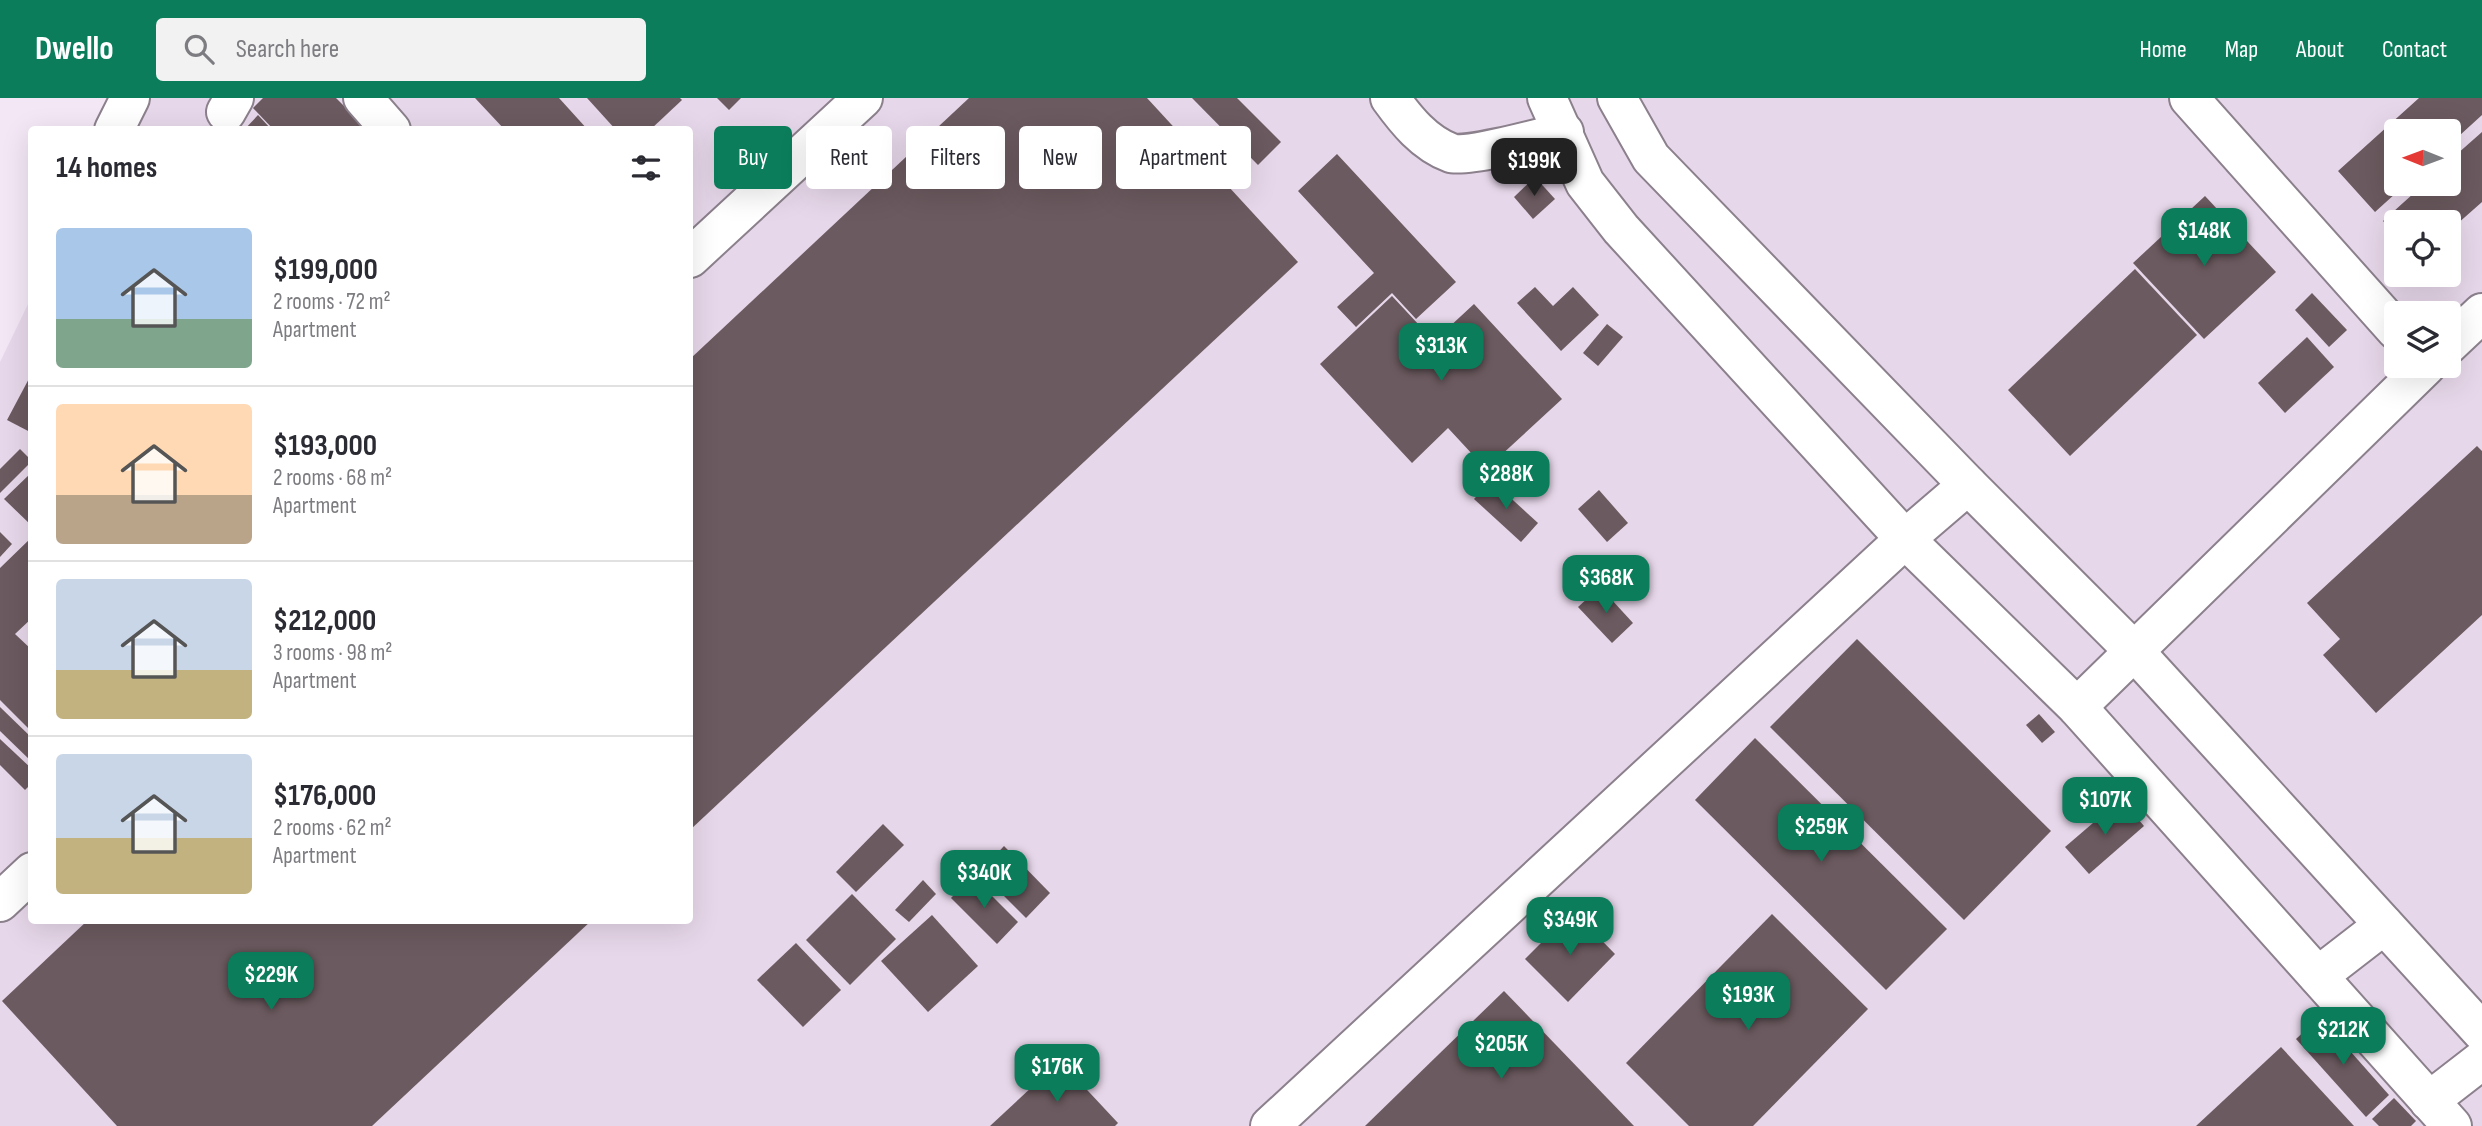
<!DOCTYPE html>
<meta charset="utf-8">
<style>
body{margin:0;font-family:"Sofia Sans Condensed",sans-serif;background:#f2f2f3;color:#2b2b33;height:100vh;display:flex;flex-direction:column;font-size:26px;white-space:nowrap}
*{box-sizing:border-box;margin:0}
p{font-size:23px;color:#7c7c81}
.icon{flex:none;width:38px;height:38px;fill:none;stroke:currentColor;stroke-width:2;stroke-linecap:round;stroke-linejoin:round}
.map{position:relative;flex:1;overflow:hidden}
.drawer{position:absolute;left:28px;top:28px;width:665px;height:798px;display:flex;flex-direction:column;background:#fff;border-radius:7px;box-shadow:0 7px 28px #0002}
.drawer>*{flex:none}
.banner{position:absolute;left:714px;top:28px;width:665px;height:63px;display:flex;gap:14px}
.needle{width:46px;rotate:271deg}
.controls{position:absolute;left:2384px;top:21px;display:grid;gap:14px}
.controls a{display:grid;place-items:center;width:77px;height:77px;border-radius:7px;background:#fff;box-shadow:0 7px 28px #0002;font-size:35px}
.price{position:absolute;translate:-50% -60px;padding:0 16px;border-radius:14px;background:#0b7d5a;color:#fff;font-size:23px;line-height:46px;filter:drop-shadow(0 2px 4px #0008)}
.price::after{content:'';position:absolute;left:50%;top:42px;width:21px;height:16px;margin-left:-10px;background:inherit;clip-path:polygon(0 0,100% 0,50% 100%)}
.price.current{background:#222;color:#fff}
ul{padding:0;list-style:none}
li{display:flex;align-items:center;gap:21px;height:175px;padding:0 28px}
li+li{border-top:2px solid #e1e1e2}
li span{display:grid;place-items:center;flex:none;width:196px;height:140px;border-radius:7px;color:#555}
li>.icon{margin-inline-start:auto}
span .icon{width:84px;height:84px;fill:#fffc;stroke-width:1}
li b{font-size:30px}
h2{display:flex;justify-content:space-between;align-items:center;height:84px;padding:0 28px;font-size:30px}
.tag{padding:0 24px;border-radius:7px;background:#fff;box-shadow:0 7px 28px #0002;font-size:24px;line-height:63px}
.tag.current{background:#0b7d5a;color:#fff}
header{display:flex;align-items:center;gap:42px;box-sizing:border-box;height:98px;padding:0 35px;background:#0b7d5a;color:#fff}
header strong{font-size:33px}
nav{display:flex;gap:38px;margin-inline-start:auto;font-size:24px}
.search{width:490px;height:63px;background:#f2f2f3;display:flex;align-items:center;gap:18px;box-sizing:border-box;padding:0 24px;border-radius:7px;color:#7c7c81;font-size:26px}
.map>svg:first-child{display:block}
.industrial{fill:#e7d7ea;fill-rule:evenodd}
.building{fill:#6b5a5f}
.lines{fill:none;stroke-linecap:round;stroke-linejoin:round}
.minor-casing{stroke:#8b808c;stroke-width:42}
.minor{stroke:#fff;stroke-width:38}
</style>
<header>
<strong>Dwello</strong>
<div class="search"><svg class="icon" aria-label="search" viewBox="0 0 24 24"><circle cx="10" cy="10" r="6"/><path d="M15 15l6 6"/></svg>Search here</div>
<nav><a>Home</a><a>Map</a><a>About</a><a>Contact</a></nav>
</header>
<div class="map">
<svg width="2482" height="1028" viewBox="0 0 2482 1028">
<rect width="100%" height="100%" fill="#f3e7f5"/>
<path class="industrial" d="M131,0H2482V1028H0V264L31,200L32,822H690V32L116,31ZM2396,33H2448V86H2396ZM2396,124H2448V177H2396ZM2396,215H2448V268H2396Z"/>
<g class="building">
<polygon points="263,0 336,0 368,32 274,32 253,10"/>
<polygon points="475,0 559,0 588,32 505,32"/>
<polygon points="587,0 680,0 682,2 650,32 616,32"/>
<polygon points="717,0 741,0 729,12"/>
<polygon points="969,0 1147,0 1298,164 690,732 690,261"/>
<polygon points="1192,0 1237,0 1281,44 1258,67"/>
<polygon points="2419,0 2482,0 2482,17 2448,48 2448,33 2396,33 2396,86 2406,86 2375,114 2338,73"/>
<polygon points="258,17 272,32 244,32"/>
<polygon points="2482,34 2482,104 2448,134 2448,124 2396,124 2396,137 2383,123 2424,86 2448,86 2448,64"/>
<polygon points="1337,56 1456,184 1416,221 1392,195 1356,229 1337,209 1374,175 1298,93"/>
<polygon points="1535,79 1555,101 1533,121 1514,99"/>
<polygon points="2205,98 2276,174 2204,241 2133,165"/>
<polygon points="2135,171 2197,237 2070,358 2008,292"/>
<polygon points="1535,189 1553,208 1573,189 1599,217 1561,253 1517,205"/>
<polygon points="2312,195 2347,232 2329,249 2295,212"/>
<polygon points="1392,198 1434,243 1474,206 1562,301 1486,371 1448,330 1412,365 1320,266"/>
<polygon points="1607,226 1623,239 1598,268 1583,255"/>
<polygon points="2307,239 2334,269 2285,315 2258,285"/>
<polygon points="32,275 32,335 7,322"/>
<polygon points="2477,348 2482,353 2482,517 2376,615 2323,557 2340,541 2307,505"/>
<polygon points="20,351 32,363 0,395 0,371"/>
<polygon points="32,374 32,428 4,401"/>
<polygon points="1491,382 1538,425 1521,444 1474,401"/>
<polygon points="1599,392 1628,425 1607,444 1578,411"/>
<polygon points="0,434 12,446 0,459"/>
<polygon points="32,439 32,520 15,536 32,552 32,634 0,602 0,470"/>
<polygon points="1600,489 1633,525 1612,545 1578,509"/>
<polygon points="1857,541 2051,733 1964,822 1770,629"/>
<polygon points="0,609 32,640 32,664 0,633"/>
<polygon points="2039,616 2055,634 2042,645 2026,627"/>
<polygon points="1755,640 1947,831 1886,892 1695,702"/>
<polygon points="0,641 32,671 32,685 25,692 0,667"/>
<polygon points="2121,701 2144,728 2089,776 2065,749"/>
<polygon points="883,726 904,747 856,794 836,774"/>
<polygon points="1004,748 1050,795 1026,820 980,774"/>
<polygon points="972,778 1018,824 997,846 951,800"/>
<polygon points="923,782 936,796 909,824 895,812"/>
<polygon points="852,796 896,841 850,887 806,842"/>
<polygon points="1573,813 1615,856 1568,904 1525,861"/>
<polygon points="1772,816 1868,911 1753,1028 1689,1028 1626,965"/>
<polygon points="932,817 978,868 928,914 881,863"/>
<polygon points="88,822 592,822 372,1028 117,1028 2,903"/>
<polygon points="796,845 841,892 803,929 757,882"/>
<polygon points="1504,893 1634,1028 1365,1028 1439,956"/>
<polygon points="2320,919 2389,997 2366,1019 2296,941"/>
<polygon points="2281,949 2354,1028 2196,1028"/>
<polygon points="1060,963 1118,1025 1115,1028 990,1028"/>
<polygon points="2394,1000 2416,1023 2411,1028 2379,1028 2372,1021"/>
</g>
<g class="lines">
<g class="minor-casing">
<g id="minor">
<polyline points="363,0 391,32"/>
<path d="M1390,0C1406,22 1424,45 1451,55C1466,60 1544,39 1564,34"/>
<polyline points="1547,0 1585,85 1621,131 1905,441 2077,609 2452,1028"/>
<polyline points="1617,0 1651,60 1968,387 2135,554 2482,934"/>
<polyline points="2189,0 2396,232"/>
<polyline points="226,14 234,0"/>
<polyline points="114,32 130,0"/>
<polyline points="690,160 863,0"/>
<polyline points="2448,247 2482,215"/>
<polyline points="2077,609 2426,268"/>
<polyline points="0,804 32,774"/>
<polyline points="2318,878 2384,827"/>
<polyline points="2429,1003 2482,962"/>
<polyline points="1270,1028 1905,441 1968,387"/>
</g>
</g>
<use href="#minor" class="minor"/>
</g>
</svg>
<div class="controls">
<a><svg class="needle" viewBox="-14 -14 28 28"><path d="M0-13l5 13h-10z" fill="#e53935"/><path d="M0 13l5-13h-10z" fill="#7c7c81"/></svg></a>
<a><svg class="icon" aria-label="locate" viewBox="0 0 24 24"><circle cx="12" cy="12" r="6"/><path d="M12 2v4M12 18v4M2 12h4M18 12h4"/></svg></a>
<a><svg class="icon" aria-label="layers" viewBox="0 0 24 24"><path d="M12 4l9 5-9 5-9-5zM3 14l9 5 9-5"/></svg></a>
</div>
<b class="price current" style="left:1534px;top:100px">$199K</b>
<b class="price" style="left:2204px;top:170px">$148K</b>
<b class="price" style="left:1441px;top:285px">$313K</b>
<b class="price" style="left:1506px;top:413px">$288K</b>
<b class="price" style="left:1606px;top:517px">$368K</b>
<b class="price" style="left:2105px;top:739px">$107K</b>
<b class="price" style="left:1821px;top:766px">$259K</b>
<b class="price" style="left:984px;top:812px">$340K</b>
<b class="price" style="left:1570px;top:859px">$349K</b>
<b class="price" style="left:271px;top:914px">$229K</b>
<b class="price" style="left:1748px;top:934px">$193K</b>
<b class="price" style="left:2343px;top:969px">$212K</b>
<b class="price" style="left:1501px;top:983px">$205K</b>
<b class="price" style="left:1057px;top:1006px">$176K</b>
<div class="banner">
<a class="tag current">Buy</a>
<a class="tag">Rent</a>
<a class="tag">Filters</a>
<a class="tag">New</a>
<a class="tag">Apartment</a>
</div>
<section class="drawer">
<h2>14 homes<svg class="icon" aria-label="filters" viewBox="0 0 24 24"><path d="M4 7h16M4 17h16"/><circle cx="9" cy="7" r="2"/><circle cx="15" cy="17" r="2"/></svg></h2>
<ul>
<li><span style="background:linear-gradient(#a9c7e8 65%,#7fa58c 0)"><svg class="icon" aria-label="home" viewBox="0 0 24 24"><path d="M3 11l9-7 9 7M6 9v11h12V9"/></svg></span><div><b>$199,000</b><p>2 rooms · 72 m²</p><p>Apartment</p></div></li>
<li><span style="background:linear-gradient(#ffd9b3 65%,#b9a48a 0)"><svg class="icon" aria-label="home" viewBox="0 0 24 24"><path d="M3 11l9-7 9 7M6 9v11h12V9"/></svg></span><div><b>$193,000</b><p>2 rooms · 68 m²</p><p>Apartment</p></div></li>
<li><span style="background:linear-gradient(#c9d6e8 65%,#c2b280 0)"><svg class="icon" aria-label="home" viewBox="0 0 24 24"><path d="M3 11l9-7 9 7M6 9v11h12V9"/></svg></span><div><b>$212,000</b><p>3 rooms · 98 m²</p><p>Apartment</p></div></li>
<li><span style="background:linear-gradient(#c9d6e8 60%,#c2b280 0)"><svg class="icon" aria-label="home" viewBox="0 0 24 24"><path d="M3 11l9-7 9 7M6 9v11h12V9"/></svg></span><div><b>$176,000</b><p>2 rooms · 62 m²</p><p>Apartment</p></div></li>
</ul>
</section>
</div>
